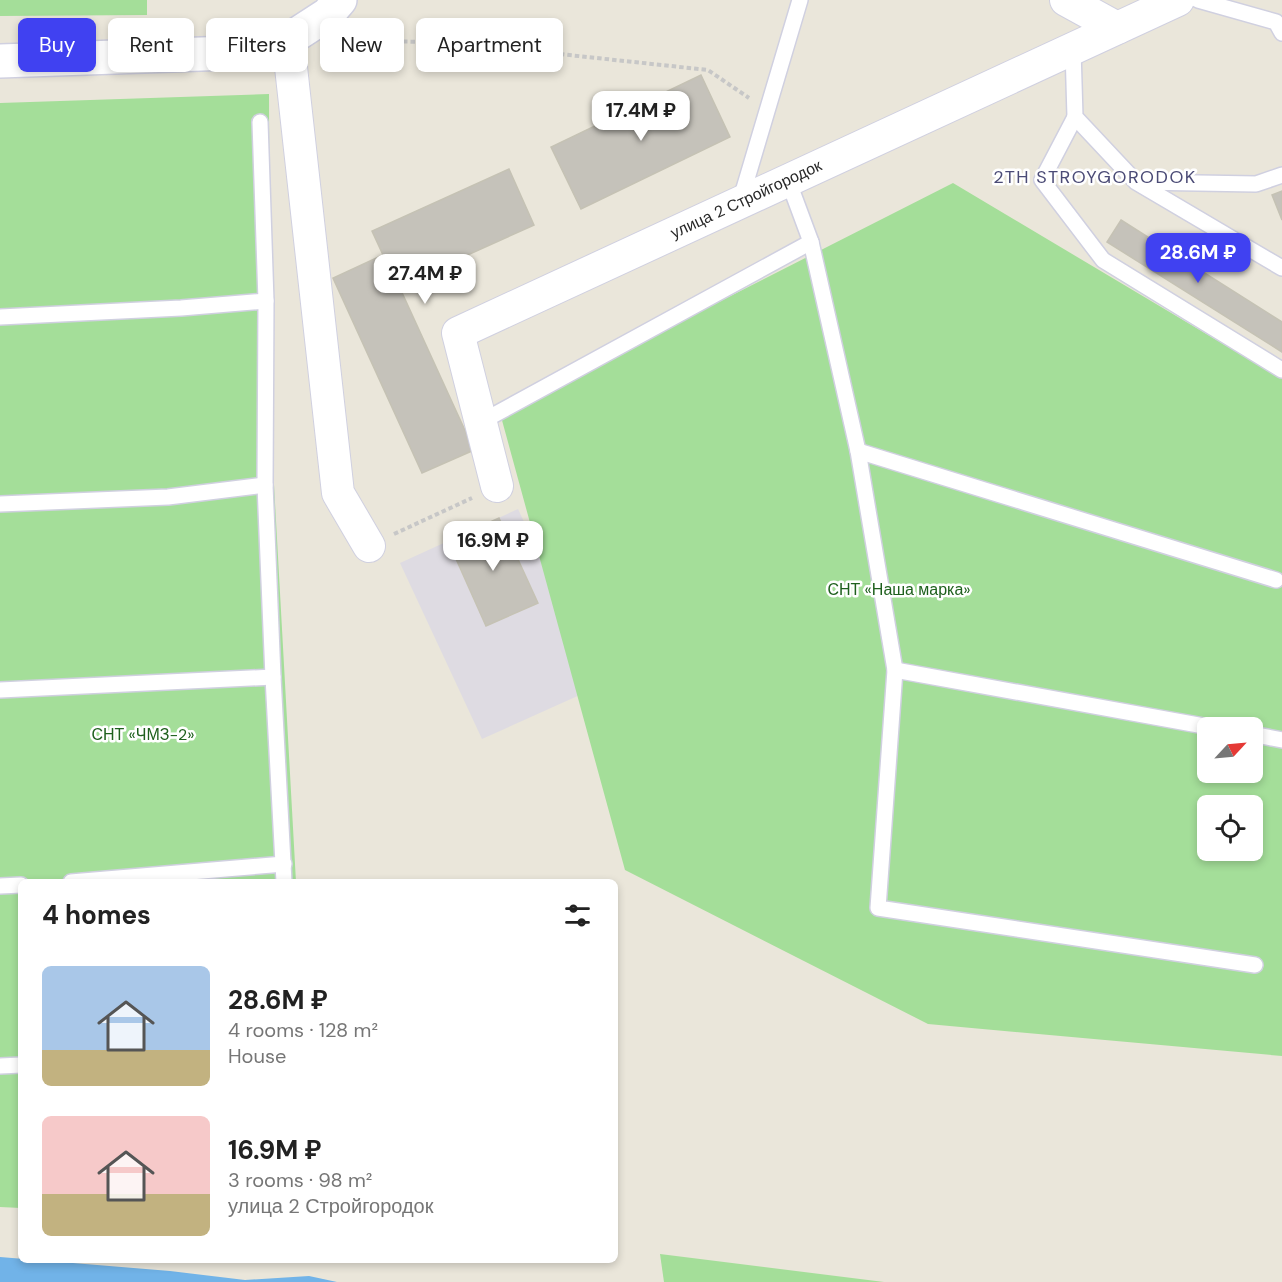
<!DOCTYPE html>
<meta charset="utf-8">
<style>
body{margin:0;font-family:"DM Sans",sans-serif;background:#f2f2f2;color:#222;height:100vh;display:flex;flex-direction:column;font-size:22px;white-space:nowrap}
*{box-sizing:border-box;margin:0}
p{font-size:20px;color:#767676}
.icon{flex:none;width:33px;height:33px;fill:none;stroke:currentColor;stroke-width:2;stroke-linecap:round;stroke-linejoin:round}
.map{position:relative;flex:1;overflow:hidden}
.details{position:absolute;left:18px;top:879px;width:600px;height:384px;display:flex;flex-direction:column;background:#fff;border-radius:9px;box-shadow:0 3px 9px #0003}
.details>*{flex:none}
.top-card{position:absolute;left:18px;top:18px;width:600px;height:54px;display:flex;gap:12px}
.needle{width:39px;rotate:64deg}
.controls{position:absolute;left:1197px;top:717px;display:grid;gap:12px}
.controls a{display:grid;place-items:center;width:66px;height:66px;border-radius:9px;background:#fff;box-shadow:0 3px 9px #0003;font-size:30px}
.price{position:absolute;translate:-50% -51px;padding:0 14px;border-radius:12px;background:#fff;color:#222;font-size:20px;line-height:39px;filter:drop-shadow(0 2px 3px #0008)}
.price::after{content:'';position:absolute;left:50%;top:36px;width:18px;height:14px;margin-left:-9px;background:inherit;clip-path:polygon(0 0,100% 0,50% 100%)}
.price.selected{background:#4041f1;color:#fff}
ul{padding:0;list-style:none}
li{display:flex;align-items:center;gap:18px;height:150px;padding:0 24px}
li span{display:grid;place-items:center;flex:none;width:168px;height:120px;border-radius:9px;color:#555}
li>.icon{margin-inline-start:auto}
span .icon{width:72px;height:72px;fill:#fffc;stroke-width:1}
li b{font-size:26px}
h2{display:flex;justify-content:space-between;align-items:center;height:72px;padding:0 24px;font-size:26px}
.pill{padding:0 21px;border-radius:9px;background:#fff;box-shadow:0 3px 9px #0003;font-size:21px;line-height:54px}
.pill.selected{background:#4041f1;color:#fff}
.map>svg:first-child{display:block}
.industrial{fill:#dedbe2}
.green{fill:#a4de99;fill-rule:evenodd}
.water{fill:#71b3e8}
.building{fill:#c5c2ba;stroke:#c5c2b4;stroke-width:1.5}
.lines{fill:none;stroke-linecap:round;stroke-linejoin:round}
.service-casing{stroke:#d0d0e0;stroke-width:18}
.minor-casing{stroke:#d0d0e0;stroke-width:34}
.tertiary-casing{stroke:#d0d0e0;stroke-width:36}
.path{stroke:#c7c7c7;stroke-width:4;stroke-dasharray:4.5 3;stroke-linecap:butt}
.service{stroke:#fff;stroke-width:15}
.minor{stroke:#fff;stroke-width:32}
.tertiary{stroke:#fff;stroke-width:33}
.labels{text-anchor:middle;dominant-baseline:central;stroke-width:5;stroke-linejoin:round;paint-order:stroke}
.street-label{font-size:16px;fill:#282828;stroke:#fff}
.park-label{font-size:16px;fill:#1e601d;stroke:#fff}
.neighbourhood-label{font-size:18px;letter-spacing:1.5px;fill:#4b4b76;stroke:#fff}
</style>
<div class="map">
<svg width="1282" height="1282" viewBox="0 0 1282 1282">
<rect width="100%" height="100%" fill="#eae6da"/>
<polygon class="industrial" points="518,509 561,601 582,694 482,739 400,563"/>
<g class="green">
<polygon points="0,0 147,0 147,15 0,16"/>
<polygon points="269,94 270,412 296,882 21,882 21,1208 0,1207 0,103"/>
<path d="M953,183L1282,379V1056L928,1024L625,870L500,413ZM1208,728H1252V772H1208ZM1208,806H1252V850H1208Z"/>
<polygon points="660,1254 884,1282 664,1282"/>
</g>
<polygon class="water" points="0,1257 170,1271 245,1280 309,1276 337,1282 0,1282"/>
<g class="building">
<polygon points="701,75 730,137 581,209 551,147"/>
<polygon points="509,169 534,225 399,286 474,450 422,473 333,278 383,255 372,231"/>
<polygon points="1282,191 1282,220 1272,195"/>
<polygon points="1121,220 1282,322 1282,352 1107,242"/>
<polygon points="499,518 538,603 486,626 448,541"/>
</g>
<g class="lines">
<g class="service-casing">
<g id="service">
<polyline points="1198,0 1276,22 1282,33"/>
<polyline points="1073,49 1075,117 1136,182 1282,268"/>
<polyline points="1075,117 1042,180 1103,260 1282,370"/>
<polyline points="260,122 266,301 265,485 273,677 284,882"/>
<polyline points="788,180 811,242 858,451 895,670 878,908 1255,965"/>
<polyline points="1139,182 1256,184 1282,175"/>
<polyline points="740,202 800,0"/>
<polyline points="0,317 181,308 266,301"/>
<polyline points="481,422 811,242"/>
<polyline points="858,451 1276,580"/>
<polyline points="0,504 168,497 265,485"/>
<polyline points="895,670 1215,728"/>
<polyline points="0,690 273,677"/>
<polyline points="1252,734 1282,740"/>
<polyline points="71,882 284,864"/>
<polyline points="0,886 21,885"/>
<polyline points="0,1066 21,1065"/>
</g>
</g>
<g class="minor-casing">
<g id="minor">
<polyline points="1066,0 1117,28"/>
<polyline points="288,40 338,493 369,546"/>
<polyline points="497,486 458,333 1178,0"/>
</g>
</g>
<g class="tertiary-casing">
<polyline id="tertiary" points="0,61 230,53 288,40 328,14 340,0"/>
</g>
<g class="path">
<polyline points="343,41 448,42 708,70 749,98"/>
<polyline points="394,534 472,498"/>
</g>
<use href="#service" class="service"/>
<use href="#minor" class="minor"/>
<use href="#tertiary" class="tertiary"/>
</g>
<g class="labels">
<g class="street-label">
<text transform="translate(746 199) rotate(-25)">улица 2 Стройгородок</text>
</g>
<g class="park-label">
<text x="899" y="589">СНТ «Наша марка»</text>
<text x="143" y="734">СНТ «ЧМЗ-2»</text>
</g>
<g class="neighbourhood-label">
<text x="1095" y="177">2TH STROYGORODOK</text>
</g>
</g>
</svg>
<div class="controls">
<a><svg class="needle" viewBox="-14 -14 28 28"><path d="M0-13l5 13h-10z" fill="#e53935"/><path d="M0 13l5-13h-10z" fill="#767676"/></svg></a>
<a><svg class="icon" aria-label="locate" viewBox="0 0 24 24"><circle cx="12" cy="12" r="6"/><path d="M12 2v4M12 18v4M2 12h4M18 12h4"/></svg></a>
</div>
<b class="price" style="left:641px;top:142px">17.4M ₽</b>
<b class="price selected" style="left:1198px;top:284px">28.6M ₽</b>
<b class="price" style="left:425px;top:305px">27.4M ₽</b>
<b class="price" style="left:493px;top:572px">16.9M ₽</b>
<div class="top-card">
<a class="pill selected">Buy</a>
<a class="pill">Rent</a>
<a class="pill">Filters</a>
<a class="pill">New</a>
<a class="pill">Apartment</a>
</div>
<section class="details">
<h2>4 homes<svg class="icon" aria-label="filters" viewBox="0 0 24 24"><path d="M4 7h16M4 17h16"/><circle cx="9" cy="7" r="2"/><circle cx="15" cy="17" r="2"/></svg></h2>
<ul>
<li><span style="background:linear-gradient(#a9c7e8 70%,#c2b280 0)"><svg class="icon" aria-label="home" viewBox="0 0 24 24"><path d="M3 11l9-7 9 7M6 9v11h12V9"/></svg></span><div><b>28.6M ₽</b><p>4 rooms · 128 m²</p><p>House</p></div></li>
<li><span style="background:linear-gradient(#f6c9c9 65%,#c2b280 0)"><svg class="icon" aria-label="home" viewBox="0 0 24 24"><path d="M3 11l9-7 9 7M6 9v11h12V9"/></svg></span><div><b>16.9M ₽</b><p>3 rooms · 98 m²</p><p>улица 2 Стройгородок</p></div></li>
</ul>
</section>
</div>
